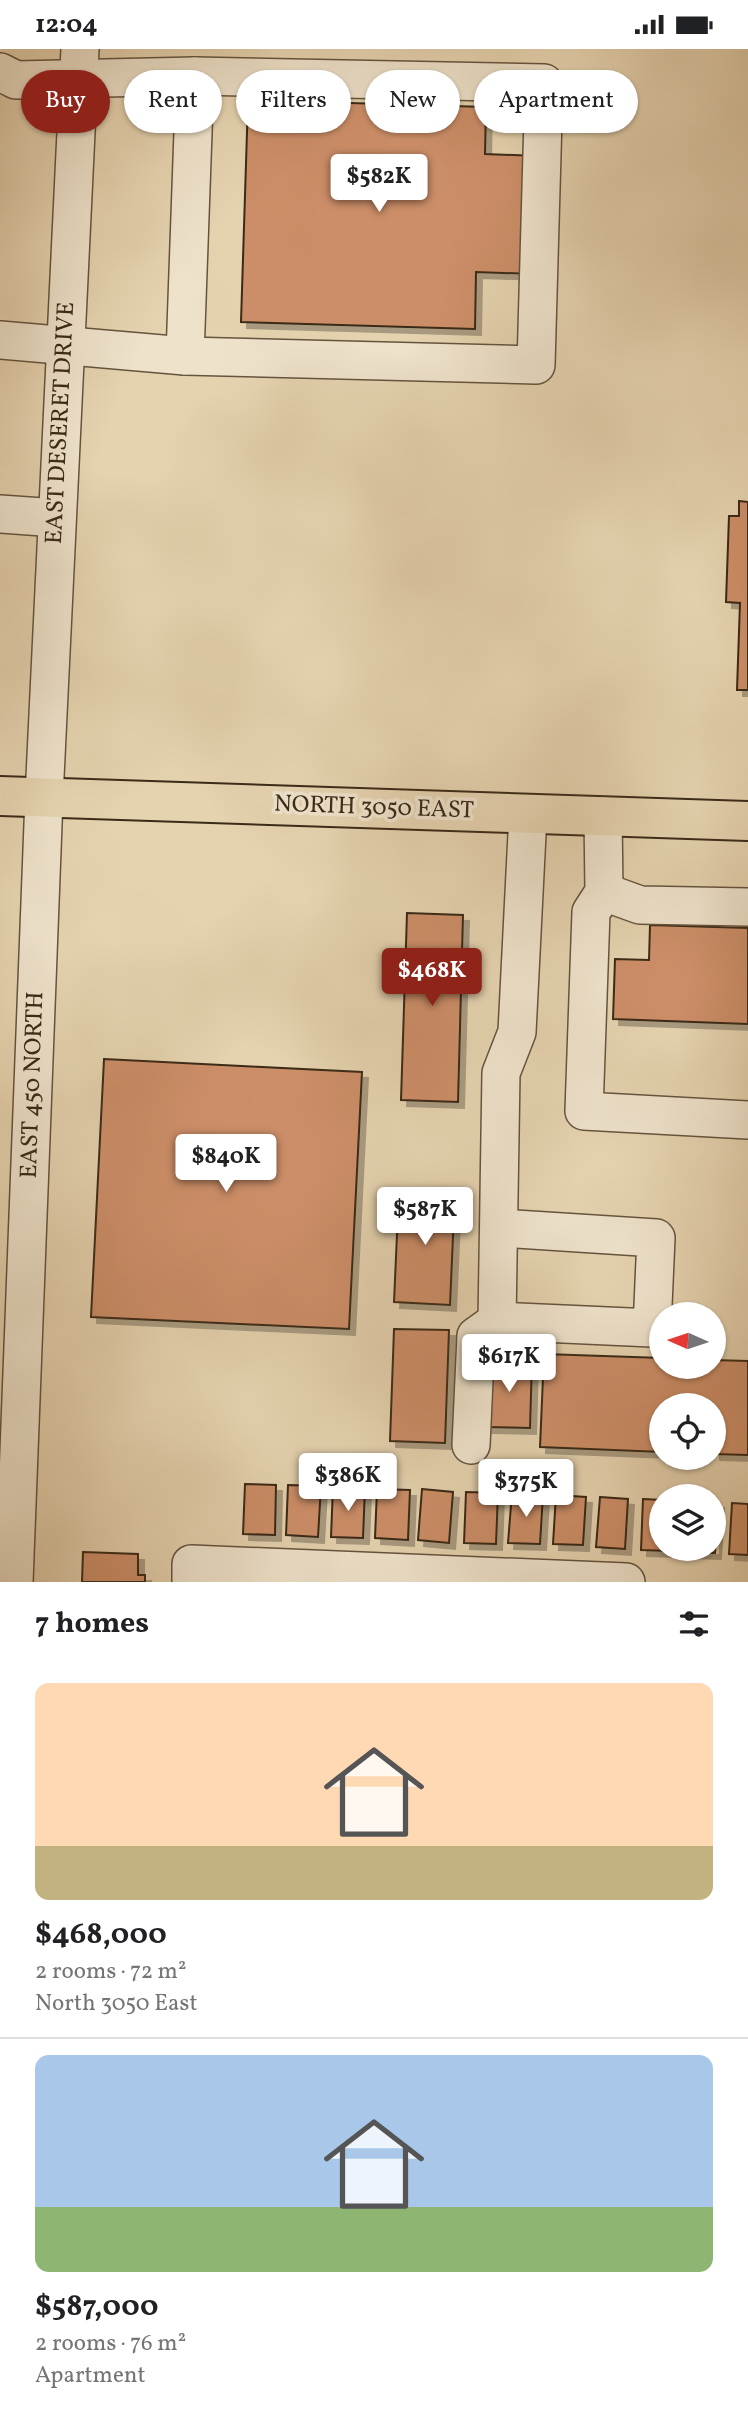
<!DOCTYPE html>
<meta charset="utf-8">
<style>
body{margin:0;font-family:Vollkorn,serif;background:#f6f6f6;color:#202124;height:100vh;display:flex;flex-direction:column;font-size:26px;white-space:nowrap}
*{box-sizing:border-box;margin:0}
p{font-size:23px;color:#757577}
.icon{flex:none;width:38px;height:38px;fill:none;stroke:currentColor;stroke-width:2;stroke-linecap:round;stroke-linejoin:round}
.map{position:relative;height:1533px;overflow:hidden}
.side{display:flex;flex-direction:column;background:#fff;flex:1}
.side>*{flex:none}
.guide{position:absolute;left:21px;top:21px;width:707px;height:63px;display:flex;gap:14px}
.needle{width:46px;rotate:273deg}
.tools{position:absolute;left:649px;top:1253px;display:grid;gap:14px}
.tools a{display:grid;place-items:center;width:77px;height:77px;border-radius:50%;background:#fff;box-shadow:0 2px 5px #0004;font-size:35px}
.price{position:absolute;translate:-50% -60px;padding:0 16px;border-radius:7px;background:#fff;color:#222;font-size:23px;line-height:46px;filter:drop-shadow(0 2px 4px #0008)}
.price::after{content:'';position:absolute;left:50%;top:42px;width:21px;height:16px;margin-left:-10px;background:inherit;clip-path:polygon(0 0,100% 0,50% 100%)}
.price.on{background:#8f2418;color:#fff}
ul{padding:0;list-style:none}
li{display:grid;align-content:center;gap:14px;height:371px;padding:0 35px}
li+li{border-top:2px solid #e0e0e0}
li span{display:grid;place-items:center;height:217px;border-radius:14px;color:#555}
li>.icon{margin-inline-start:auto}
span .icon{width:126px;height:126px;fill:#fffc;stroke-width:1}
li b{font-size:30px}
h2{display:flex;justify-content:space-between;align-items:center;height:84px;padding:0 35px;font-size:30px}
.tag{padding:0 24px;border-radius:32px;background:#fff;box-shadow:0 2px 5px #0004;font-size:24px;line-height:63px}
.tag.on{background:#8f2418;color:#fff}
.status{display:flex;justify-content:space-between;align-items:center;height:49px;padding:0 35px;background:#fff;direction:ltr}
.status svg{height:19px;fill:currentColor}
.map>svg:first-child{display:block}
.building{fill:#cc8e67;stroke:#3a2a18;stroke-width:2;filter:url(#shadow)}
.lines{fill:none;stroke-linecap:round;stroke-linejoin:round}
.minor-casing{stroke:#65543e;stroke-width:40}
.major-casing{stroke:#3a2a18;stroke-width:42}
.minor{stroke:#eee2cb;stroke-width:37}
.major{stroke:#e5d2af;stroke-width:38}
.labels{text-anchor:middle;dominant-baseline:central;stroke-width:7;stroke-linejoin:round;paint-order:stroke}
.street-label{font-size:24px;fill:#3a2a18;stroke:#eee2cb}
</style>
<div class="status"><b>12:04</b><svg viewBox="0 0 49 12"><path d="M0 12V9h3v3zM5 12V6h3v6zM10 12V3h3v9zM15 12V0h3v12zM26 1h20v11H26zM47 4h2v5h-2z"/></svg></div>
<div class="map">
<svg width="748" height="1533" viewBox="0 0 748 1533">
<defs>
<filter id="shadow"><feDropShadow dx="6" dy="6" stdDeviation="0" flood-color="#0004"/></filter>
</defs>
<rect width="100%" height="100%" fill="#e5d2af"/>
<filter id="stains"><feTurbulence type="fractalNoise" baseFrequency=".00286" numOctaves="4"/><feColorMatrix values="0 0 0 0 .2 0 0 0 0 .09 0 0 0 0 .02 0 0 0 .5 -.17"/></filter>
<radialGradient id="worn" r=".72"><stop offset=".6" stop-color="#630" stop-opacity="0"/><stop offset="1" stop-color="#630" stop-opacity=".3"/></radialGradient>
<g class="building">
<polygon points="248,51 486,58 485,105 538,107 534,225 476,223 475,280 241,273"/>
<polygon points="739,452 748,453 748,641 737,641 740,554 726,553 729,467 739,467"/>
<polygon points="407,864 463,866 458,1053 401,1051"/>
<polygon points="650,876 748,879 748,975 613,970 615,910 649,911"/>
<polygon points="104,1010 362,1023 349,1280 91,1268"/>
<polygon points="399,1140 455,1142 450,1256 394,1253"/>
<polygon points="394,1280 449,1281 445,1394 390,1392"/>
<polygon points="544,1305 662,1309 662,1318 714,1318 714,1311 748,1312 748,1406 714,1405 714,1356 662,1356 662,1403 540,1398"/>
<polygon points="487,1311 532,1312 530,1379 486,1378"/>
<polygon points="245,1435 276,1436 275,1486 243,1485"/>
<polygon points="288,1436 321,1437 318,1488 286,1486"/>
<polygon points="333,1438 365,1439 363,1489 331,1488"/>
<polygon points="377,1440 410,1441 408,1491 375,1489"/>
<polygon points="422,1440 453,1443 449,1494 418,1491"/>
<polygon points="466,1443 498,1444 496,1495 464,1494"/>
<polygon points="512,1444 543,1446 540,1495 508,1494"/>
<polygon points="556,1446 586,1448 583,1496 553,1495"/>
<polygon points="600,1448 628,1450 625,1500 596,1498"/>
<polygon points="643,1450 662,1451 662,1500 672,1502 641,1501"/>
<polygon points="714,1453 718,1453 715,1504 685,1503 685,1500 714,1500"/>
<polygon points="732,1454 748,1455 748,1506 729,1505"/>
<polygon points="83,1503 138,1505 138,1526 145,1526 145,1533 82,1533"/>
</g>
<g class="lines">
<g class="minor-casing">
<g id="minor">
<polyline points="0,23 16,31 195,27 185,307"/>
<polyline points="0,291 185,307 536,316 544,34 195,27"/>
<polyline points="0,465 57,469"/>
<polyline points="603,767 604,843 591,863 584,1062 748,1071"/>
<polyline points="604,843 640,856 748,858"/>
<polyline points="497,1272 501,1024 517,983 528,765"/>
<polyline points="471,1396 476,1287 497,1272 652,1279 656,1189 501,1179"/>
<polyline points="14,1533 44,749 80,0"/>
<polyline points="191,1533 191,1515 626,1533"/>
</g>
</g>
<g class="major-casing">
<polyline id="major" points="0,747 748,772"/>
</g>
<use href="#minor" class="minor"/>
<use href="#major" class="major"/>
</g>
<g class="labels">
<g class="street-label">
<text transform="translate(61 374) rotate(-87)">EAST DESERET DRIVE</text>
<text transform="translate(374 759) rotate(2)">NORTH 3050 EAST</text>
<text transform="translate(33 1036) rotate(-88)">EAST 450 NORTH</text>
</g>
</g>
<rect width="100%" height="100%" filter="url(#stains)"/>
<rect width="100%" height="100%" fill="url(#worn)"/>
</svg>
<div class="tools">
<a><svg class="needle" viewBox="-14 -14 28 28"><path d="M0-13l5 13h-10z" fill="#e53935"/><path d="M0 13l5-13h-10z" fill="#757577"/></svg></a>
<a><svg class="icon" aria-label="locate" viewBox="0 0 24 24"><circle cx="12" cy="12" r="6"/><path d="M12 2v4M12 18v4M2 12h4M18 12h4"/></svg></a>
<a><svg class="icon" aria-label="layers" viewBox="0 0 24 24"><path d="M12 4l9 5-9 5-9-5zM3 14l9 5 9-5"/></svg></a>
</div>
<b class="price" style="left:379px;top:165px">$582K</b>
<b class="price on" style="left:432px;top:959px">$468K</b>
<b class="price" style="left:226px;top:1145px">$840K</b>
<b class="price" style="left:425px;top:1198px">$587K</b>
<b class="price" style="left:509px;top:1345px">$617K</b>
<b class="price" style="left:348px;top:1464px">$386K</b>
<b class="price" style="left:526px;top:1470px">$375K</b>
<div class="guide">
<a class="tag on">Buy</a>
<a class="tag">Rent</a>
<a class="tag">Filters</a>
<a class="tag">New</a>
<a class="tag">Apartment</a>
</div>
</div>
<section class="side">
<h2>7 homes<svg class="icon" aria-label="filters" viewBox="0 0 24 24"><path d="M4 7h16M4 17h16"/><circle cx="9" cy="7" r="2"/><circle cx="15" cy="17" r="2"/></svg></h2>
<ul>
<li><span style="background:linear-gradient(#ffd9b3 75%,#c2b280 0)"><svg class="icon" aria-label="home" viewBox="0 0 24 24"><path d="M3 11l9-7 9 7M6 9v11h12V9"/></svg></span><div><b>$468,000</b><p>2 rooms · 72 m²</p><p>North 3050 East</p></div></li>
<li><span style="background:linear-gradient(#a9c7e8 70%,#8fb573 0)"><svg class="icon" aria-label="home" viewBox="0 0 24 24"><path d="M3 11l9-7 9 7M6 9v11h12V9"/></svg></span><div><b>$587,000</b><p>2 rooms · 76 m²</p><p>Apartment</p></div></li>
</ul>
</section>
